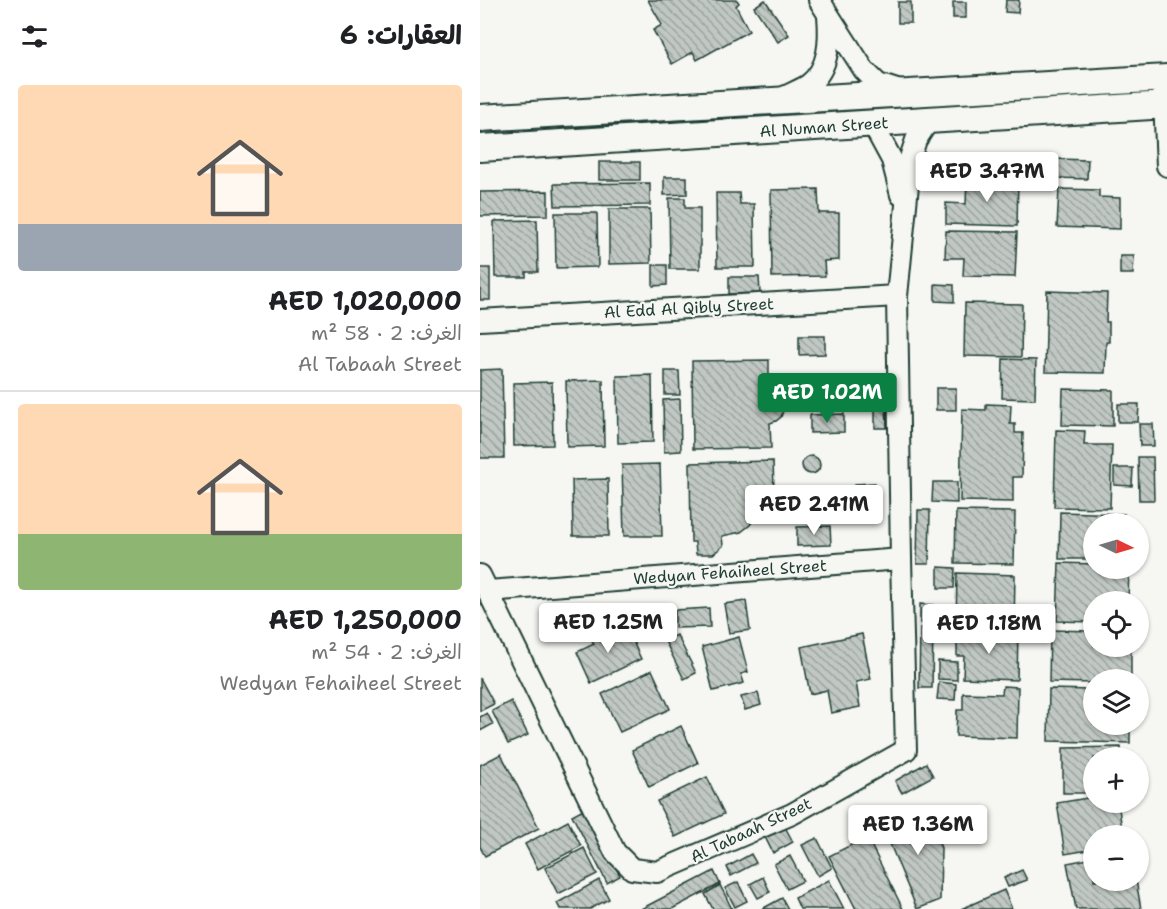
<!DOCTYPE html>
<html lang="ar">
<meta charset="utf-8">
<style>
body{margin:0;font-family:"Shantell Sans","Playpen Sans Arabic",sans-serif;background:#f2f2f2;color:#202124;direction:rtl;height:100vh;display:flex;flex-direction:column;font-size:22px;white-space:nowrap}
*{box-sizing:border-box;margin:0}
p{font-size:20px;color:#757577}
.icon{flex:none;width:33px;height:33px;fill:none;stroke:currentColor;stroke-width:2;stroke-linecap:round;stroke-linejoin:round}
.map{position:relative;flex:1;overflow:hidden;direction:ltr}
.side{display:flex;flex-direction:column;background:#fff;width:480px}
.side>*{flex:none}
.needle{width:39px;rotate:95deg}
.buttons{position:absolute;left:603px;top:513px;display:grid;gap:12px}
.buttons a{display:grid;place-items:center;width:66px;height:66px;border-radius:50%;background:#fff;box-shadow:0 2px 4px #0004;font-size:30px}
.price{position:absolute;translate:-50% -51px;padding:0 14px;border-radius:6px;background:#fff;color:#222;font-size:20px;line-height:39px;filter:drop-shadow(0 2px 3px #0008)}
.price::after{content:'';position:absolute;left:50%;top:36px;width:18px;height:14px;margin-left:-9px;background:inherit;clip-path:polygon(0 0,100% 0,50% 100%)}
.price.selected{background:#0b8043;color:#fff}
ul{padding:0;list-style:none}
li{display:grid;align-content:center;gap:12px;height:318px;padding:0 18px}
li+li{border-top:2px solid #e0e0e0}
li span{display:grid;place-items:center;height:186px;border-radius:6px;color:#555}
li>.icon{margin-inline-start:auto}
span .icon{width:108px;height:108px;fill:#fffc;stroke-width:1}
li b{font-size:26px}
h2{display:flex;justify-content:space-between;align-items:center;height:72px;padding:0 18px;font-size:26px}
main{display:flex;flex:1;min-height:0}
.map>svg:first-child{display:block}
.building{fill:url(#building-back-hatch);stroke:#1f3d34;stroke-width:1.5}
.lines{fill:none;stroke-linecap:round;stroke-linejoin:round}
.minor-casing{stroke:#1f3d34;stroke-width:24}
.tertiary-casing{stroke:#1f3d34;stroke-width:30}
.minor{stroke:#f6f6f2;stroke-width:20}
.tertiary{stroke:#f6f6f2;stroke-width:26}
.labels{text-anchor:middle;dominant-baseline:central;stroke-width:4.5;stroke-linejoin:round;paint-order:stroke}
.street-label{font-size:16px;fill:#1f3d34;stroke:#f6f6f2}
</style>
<main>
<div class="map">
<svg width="687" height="909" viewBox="0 0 687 909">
<defs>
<pattern id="building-back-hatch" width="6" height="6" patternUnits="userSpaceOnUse" patternTransform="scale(1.5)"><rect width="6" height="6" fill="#c1c8c3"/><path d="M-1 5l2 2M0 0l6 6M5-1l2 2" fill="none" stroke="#9ca49f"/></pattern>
</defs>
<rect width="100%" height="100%" fill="#f6f6f2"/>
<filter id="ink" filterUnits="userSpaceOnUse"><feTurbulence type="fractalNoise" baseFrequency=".0167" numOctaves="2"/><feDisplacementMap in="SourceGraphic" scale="12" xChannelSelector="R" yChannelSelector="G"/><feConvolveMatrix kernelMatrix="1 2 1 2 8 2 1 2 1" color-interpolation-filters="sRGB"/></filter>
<g filter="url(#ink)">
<g class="building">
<polygon points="168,0 257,0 259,3 256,6 269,31 217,60 213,52 192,64 173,30 182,25"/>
<polygon points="285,0 309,35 298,42 274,7"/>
<polygon points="526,0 539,0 538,13 525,12"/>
<rect x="418" y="2" width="13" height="21"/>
<rect x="473" y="2" width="13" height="16"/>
<polygon points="578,159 608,160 607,179 577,178"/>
<rect x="119" y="162" width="41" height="18"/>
<polygon points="184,177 207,177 207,194 184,195"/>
<polygon points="487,177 538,178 537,226 466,224 466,203 486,204"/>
<polygon points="170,183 170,205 75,206 74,184"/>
<polygon points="338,189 339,213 359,213 359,260 344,261 345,276 292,277 291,190"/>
<polygon points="579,189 619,190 619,197 640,198 640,229 577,227"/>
<polygon points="68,191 68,215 0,216 0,192"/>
<polygon points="236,193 259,193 260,204 274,204 275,267 237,267"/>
<polygon points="189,198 205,198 205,208 220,208 220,269 190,269"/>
<polygon points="129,209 170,209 171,263 129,264"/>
<polygon points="75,213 117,213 118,267 76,268"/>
<polygon points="57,220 58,272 46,272 46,277 15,277 14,221"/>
<polygon points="466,231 537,232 535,277 483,276 484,258 465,258"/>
<polygon points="640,256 654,256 653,274 640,274"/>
<polygon points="173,265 187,265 187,285 173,286"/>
<rect x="0" y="268" width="10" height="32"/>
<polygon points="249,277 279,277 280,293 249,294"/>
<polygon points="455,284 474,285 474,302 455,301"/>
<polygon points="567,291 627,293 626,322 629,322 629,342 626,342 625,373 565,372"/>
<polygon points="485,303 542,304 541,357 484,356"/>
<polygon points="319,336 345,336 345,354 319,355"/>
<polygon points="523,359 556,360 555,399 522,398"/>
<polygon points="289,360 289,395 295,396 301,400 303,405 303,411 301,417 296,421 290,423 291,448 213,449 212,361"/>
<polygon points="22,369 24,458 0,458 0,370"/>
<polygon points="185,371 199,371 200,395 185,395"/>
<polygon points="172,375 173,442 138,443 137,376"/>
<polygon points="123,380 124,446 87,447 86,381"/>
<polygon points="72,382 73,445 34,446 33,383"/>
<rect x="456" y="388" width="20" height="22"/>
<polygon points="583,389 633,390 633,426 582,425"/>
<polygon points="200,399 201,451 184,452 183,400"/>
<polygon points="506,404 531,405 530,424 535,424 535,433 543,433 542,477 533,477 533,502 480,501 482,409 506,410"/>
<polygon points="638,404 659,404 658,422 638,422"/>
<polygon points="395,405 406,405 407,428 395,428"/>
<polygon points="364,414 364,432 330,433 330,415"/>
<polygon points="659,424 673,424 674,446 660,446"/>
<polygon points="576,430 605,431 604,445 632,445 630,508 574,507"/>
<circle cx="331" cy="465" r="9"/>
<polygon points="658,457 673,457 674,500 659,500"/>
<polygon points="293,461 294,489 280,489 280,505 276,516 270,525 261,532 242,536 243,546 233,554 216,554 215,542 211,542 210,463"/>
<polygon points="180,464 182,536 144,536 142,465"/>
<polygon points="634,468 653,468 652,486 634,485"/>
<polygon points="128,479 129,536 93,536 92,480"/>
<polygon points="453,482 477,482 477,503 452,502"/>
<polygon points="395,483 396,516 376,516 375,484"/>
<polygon points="438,510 450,510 449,564 437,564"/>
<polygon points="476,511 535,512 534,564 475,563"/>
<polygon points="580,512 644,514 643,524 614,524 614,559 579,559"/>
<polygon points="350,526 351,545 317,546 317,527"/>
<polygon points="579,563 614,564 614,568 649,568 648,602 614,602 614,622 577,621"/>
<polygon points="458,567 475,568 474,588 458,588"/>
<polygon points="477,573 535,575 534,626 476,625"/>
<polygon points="266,601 270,630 249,633 244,604"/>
<polygon points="440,604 453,605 452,624 440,623"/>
<polygon points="229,608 230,627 195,628 195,610"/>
<polygon points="129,627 133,635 147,629 161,659 111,683 97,652 114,644 110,637"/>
<polygon points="440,628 453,628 452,688 439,688"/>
<polygon points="570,630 614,631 614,646 651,646 651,680 614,680 614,683 569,682"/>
<polygon points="477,631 538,632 537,680 483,678 484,656 477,656"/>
<polygon points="382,634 391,679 376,682 380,707 351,713 347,690 330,694 321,647"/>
<polygon points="197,635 216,673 204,679 185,641"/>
<polygon points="259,637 268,672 261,674 264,683 233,691 222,647"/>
<polygon points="458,661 477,662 477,680 458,679"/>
<polygon points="172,670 190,709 140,732 122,694"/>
<polygon points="0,678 14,704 0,711"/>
<polygon points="459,682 476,684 475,700 457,699"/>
<polygon points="523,686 538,687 537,738 476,736 477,710 483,710 483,693 522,694"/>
<polygon points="569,689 614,690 614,724 650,724 650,743 568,741"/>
<polygon points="278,693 281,705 265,710 261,697"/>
<polygon points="31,701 48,735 28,744 12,711"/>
<polygon points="7,713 13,724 0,731 0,717"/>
<polygon points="201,726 218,763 169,787 152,750"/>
<polygon points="641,747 641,758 614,758 614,793 583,793 583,748"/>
<polygon points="21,754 59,828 5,856 0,847 0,765"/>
<polygon points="446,763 453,776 422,793 415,781"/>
<polygon points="227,777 244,814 195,837 177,801"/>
<polygon points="614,797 614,802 638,802 643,836 614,836 614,849 585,854 577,803"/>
<polygon points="105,808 140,876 127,883 92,815"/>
<polygon points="445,809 461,848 460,900 437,909 403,827"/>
<polygon points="88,821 101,846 58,869 45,844"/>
<polygon points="305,827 313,842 293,853 285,837"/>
<polygon points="387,837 423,909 376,909 349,856"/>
<polygon points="337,838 352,868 338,876 322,845"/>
<polygon points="104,848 117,874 78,894 65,868"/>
<polygon points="271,854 276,863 251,876 247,867"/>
<polygon points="310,856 323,881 307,889 294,864"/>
<polygon points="614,858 614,880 656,880 661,909 596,909 587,863"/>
<polygon points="542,870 547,880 528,887 524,878"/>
<polygon points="234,871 240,884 192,909 161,909"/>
<polygon points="283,877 290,892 278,898 270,884"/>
<polygon points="119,880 129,899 110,909 80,909 77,903"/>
<polygon points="349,880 364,909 320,909 315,898"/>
<polygon points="258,882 267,901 255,907 245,888"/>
<polygon points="240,885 252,909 233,909 225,894"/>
<polygon points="524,890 532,909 481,909"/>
<polygon points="302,898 308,909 282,909"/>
</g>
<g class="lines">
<g class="minor-casing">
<g id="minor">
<polyline points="339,0 384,70 398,84 420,91"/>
<polyline points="683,78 687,166"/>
<path d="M302,98C310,94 320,90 328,85C350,69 350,39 348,15"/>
<polyline points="392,123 412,160 421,195"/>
<polyline points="0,320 417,296"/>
<polyline points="0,575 135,852 152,869 177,872 312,814 426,750 421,559 417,296 431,155 436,140 449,120"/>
<polyline points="8,591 421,559"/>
</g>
</g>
<g class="tertiary-casing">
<g id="tertiary">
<path d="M0,118C229,104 458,92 687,78"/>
<polyline points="0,148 687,105"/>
</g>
</g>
<use href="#minor" class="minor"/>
<use href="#tertiary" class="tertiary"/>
</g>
</g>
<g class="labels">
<g class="street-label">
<text transform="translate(344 127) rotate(-4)">Al Numan Street</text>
<text transform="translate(209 308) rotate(-3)">Al Edd Al Qibly Street</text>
<text transform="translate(250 572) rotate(-4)">Wedyan Fehaiheel Street</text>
<text transform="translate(271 830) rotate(-25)">Al Tabaah Street</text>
</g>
</g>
</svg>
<div class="buttons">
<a><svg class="needle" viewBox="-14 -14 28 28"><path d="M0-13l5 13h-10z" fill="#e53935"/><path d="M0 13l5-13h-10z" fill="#757577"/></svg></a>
<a><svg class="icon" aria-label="locate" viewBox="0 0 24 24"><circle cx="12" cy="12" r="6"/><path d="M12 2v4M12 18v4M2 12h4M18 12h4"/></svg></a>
<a><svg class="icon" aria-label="layers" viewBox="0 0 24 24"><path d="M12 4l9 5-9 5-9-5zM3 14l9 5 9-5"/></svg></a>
<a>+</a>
<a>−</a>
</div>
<b class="price" style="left:507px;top:203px">AED 3.47M</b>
<b class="price selected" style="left:347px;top:424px">AED 1.02M</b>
<b class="price" style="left:334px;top:536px">AED 2.41M</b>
<b class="price" style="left:128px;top:654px">AED 1.25M</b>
<b class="price" style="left:509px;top:655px">AED 1.18M</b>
<b class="price" style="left:438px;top:856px">AED 1.36M</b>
</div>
<section class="side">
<h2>العقارات: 6<svg class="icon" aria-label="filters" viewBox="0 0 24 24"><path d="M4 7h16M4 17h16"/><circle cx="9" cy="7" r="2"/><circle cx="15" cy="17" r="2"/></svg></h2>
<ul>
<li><span style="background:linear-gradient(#ffd9b3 75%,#9aa5b1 0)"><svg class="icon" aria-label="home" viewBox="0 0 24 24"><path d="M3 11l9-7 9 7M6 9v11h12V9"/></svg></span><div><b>AED 1,020,000</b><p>الغرف: 2 · 58 m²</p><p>Al Tabaah Street</p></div></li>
<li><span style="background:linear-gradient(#ffd9b3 70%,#8fb573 0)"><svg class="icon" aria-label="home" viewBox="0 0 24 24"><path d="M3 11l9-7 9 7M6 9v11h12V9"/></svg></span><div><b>AED 1,250,000</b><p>الغرف: 2 · 54 m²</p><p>Wedyan Fehaiheel Street</p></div></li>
</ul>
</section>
</main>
